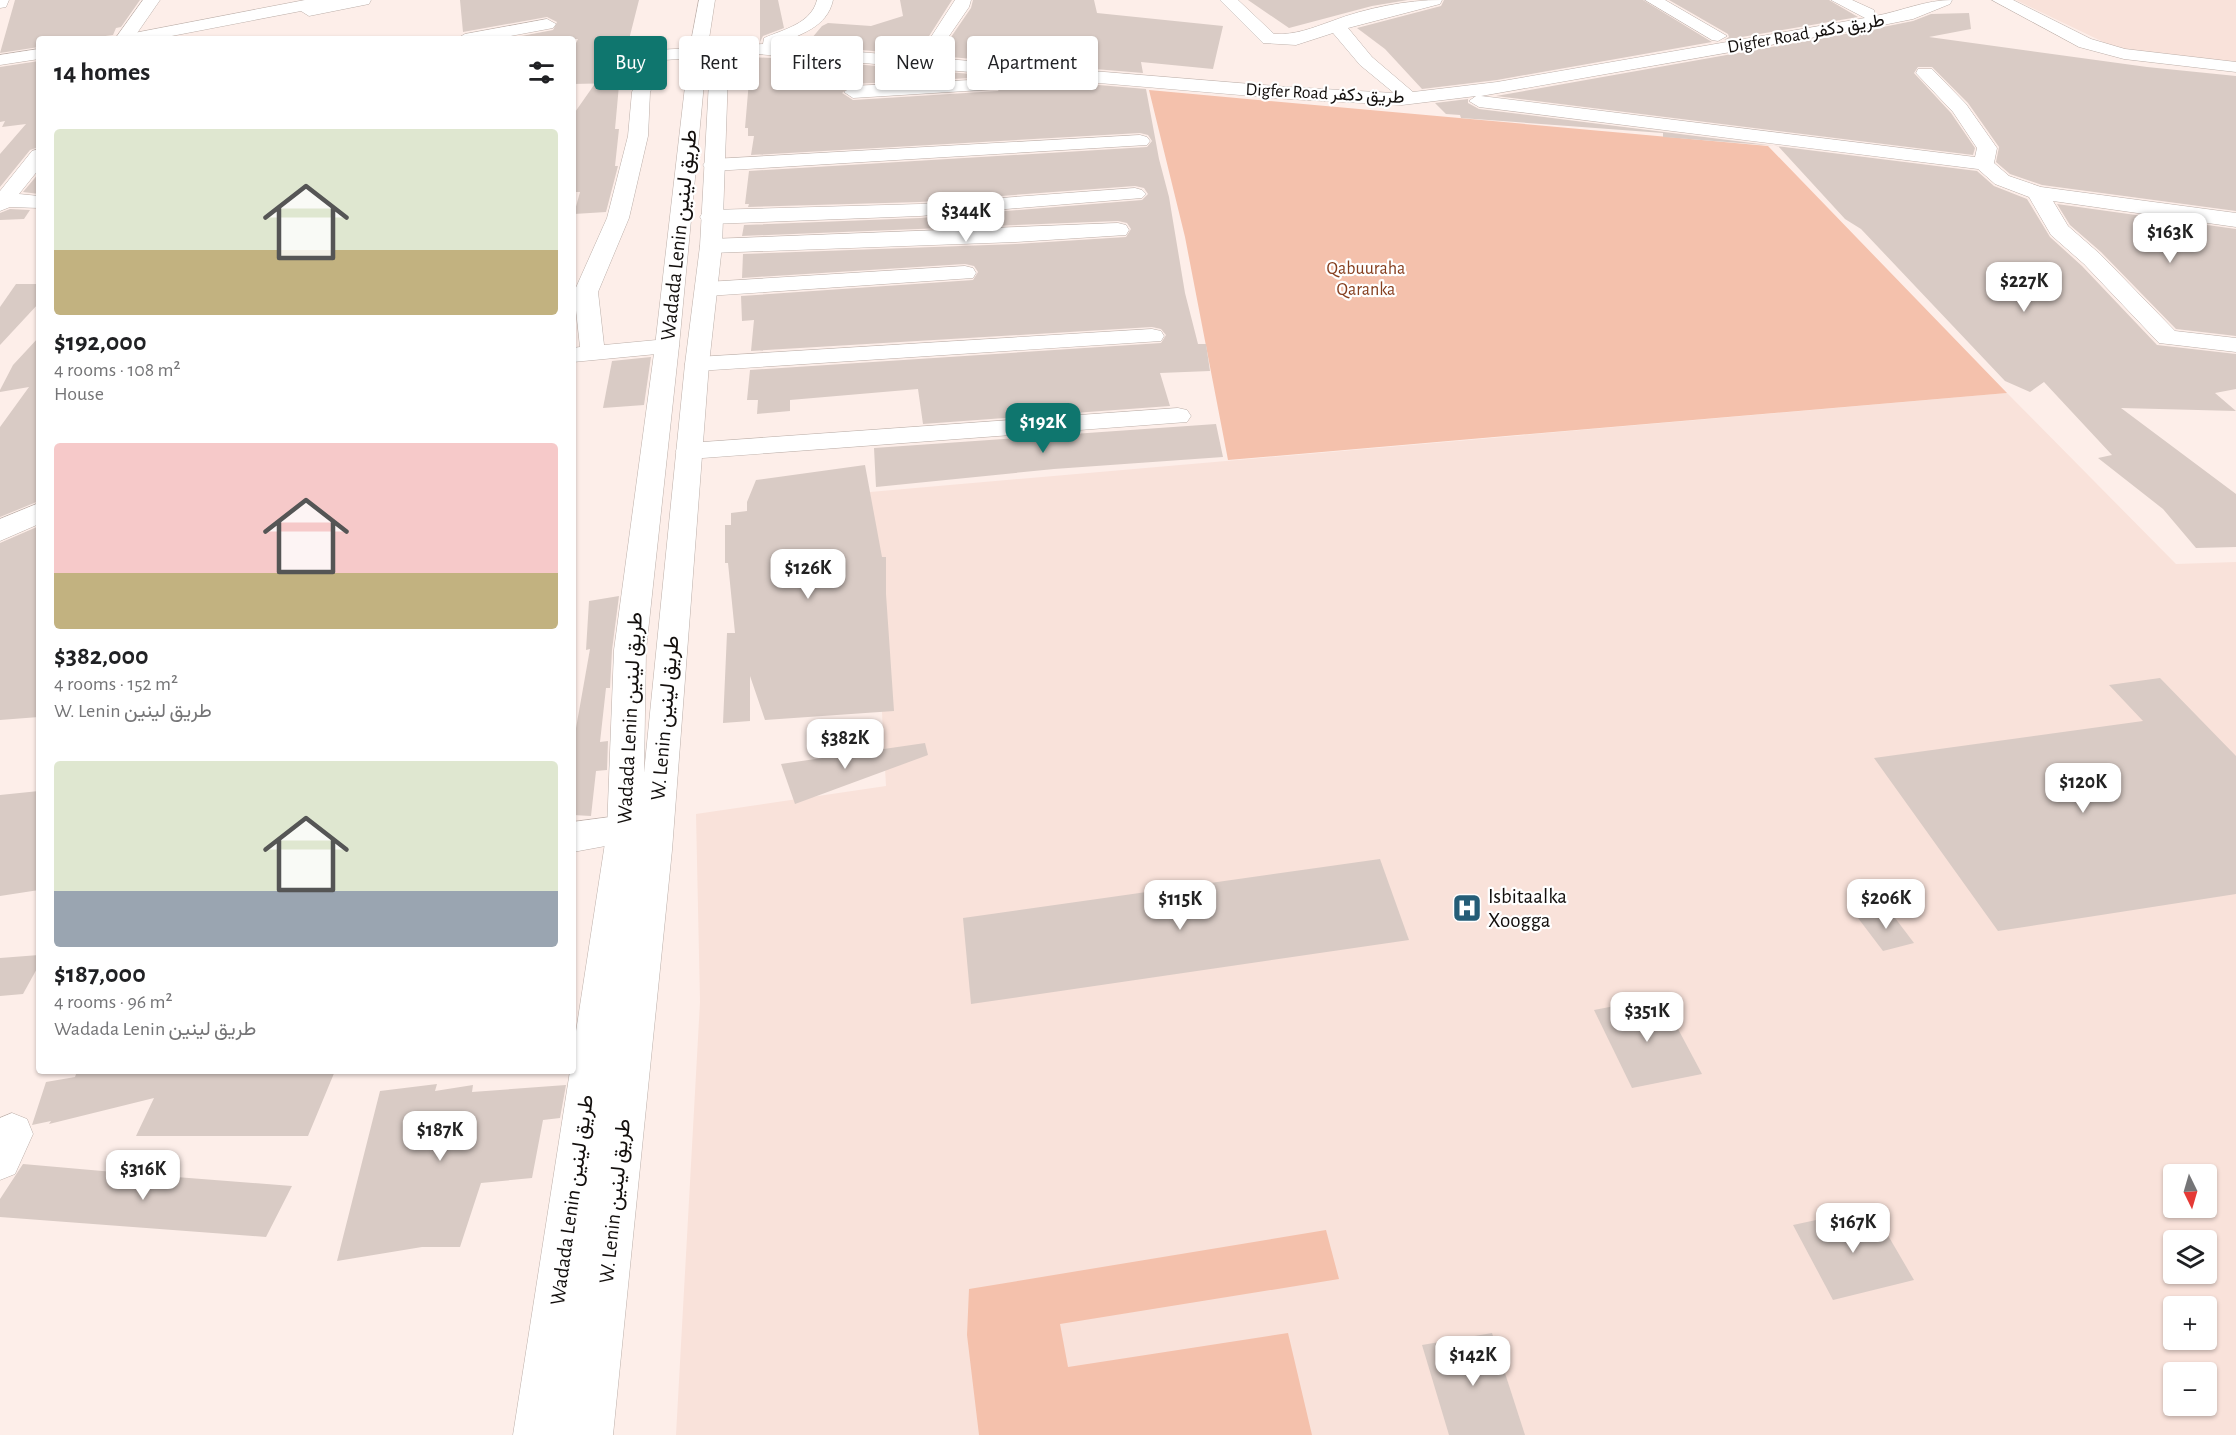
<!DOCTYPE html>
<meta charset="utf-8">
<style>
body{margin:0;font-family:"Alegreya Sans",Vazirmatn,sans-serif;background:#f6f6f6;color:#202124;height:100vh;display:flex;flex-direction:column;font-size:22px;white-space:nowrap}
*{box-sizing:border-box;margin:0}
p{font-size:20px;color:#757577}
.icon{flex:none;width:33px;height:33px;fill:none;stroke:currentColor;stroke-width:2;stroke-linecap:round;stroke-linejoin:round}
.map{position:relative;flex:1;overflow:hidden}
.panel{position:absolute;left:36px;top:36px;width:540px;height:1038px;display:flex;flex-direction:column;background:#fff;border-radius:6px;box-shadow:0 2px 4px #0004}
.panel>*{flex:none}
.top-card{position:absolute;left:594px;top:36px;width:570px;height:54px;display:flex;gap:12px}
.needle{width:39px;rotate:175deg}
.tools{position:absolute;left:2163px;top:1164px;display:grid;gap:12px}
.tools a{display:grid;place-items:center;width:54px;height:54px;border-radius:6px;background:#fff;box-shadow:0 2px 4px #0004;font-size:30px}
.price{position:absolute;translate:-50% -51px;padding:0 14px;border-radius:12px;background:#fff;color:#222;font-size:20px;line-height:39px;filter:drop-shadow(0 2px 3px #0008)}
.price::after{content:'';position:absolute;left:50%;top:36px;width:18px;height:14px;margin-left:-9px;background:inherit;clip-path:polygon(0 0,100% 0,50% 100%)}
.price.selected{background:#0f766e;color:#fff}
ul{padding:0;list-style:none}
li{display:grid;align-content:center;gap:12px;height:318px;padding:0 18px}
li span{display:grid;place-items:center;height:186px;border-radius:6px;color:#555}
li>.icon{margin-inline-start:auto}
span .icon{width:108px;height:108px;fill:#fffc;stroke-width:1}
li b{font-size:26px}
h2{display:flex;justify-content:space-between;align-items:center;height:72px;padding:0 18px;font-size:26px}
.tag{padding:0 21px;border-radius:6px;background:#fff;box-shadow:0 2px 4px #0004;font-size:21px;line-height:54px}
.tag.selected{background:#0f766e;color:#fff}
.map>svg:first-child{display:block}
.built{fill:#f9e2da;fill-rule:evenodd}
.green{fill:#f4c1ac}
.building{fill:#d9cbc5;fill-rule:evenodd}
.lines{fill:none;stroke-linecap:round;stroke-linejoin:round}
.minor-casing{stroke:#bcafa9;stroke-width:1}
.major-casing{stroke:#bcafa9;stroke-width:1}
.minor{fill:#fff;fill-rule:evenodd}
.major{fill:#fff;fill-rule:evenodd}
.labels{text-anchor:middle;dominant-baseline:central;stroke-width:4.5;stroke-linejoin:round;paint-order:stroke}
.far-street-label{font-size:18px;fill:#130f0d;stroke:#fff}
.far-park-label{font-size:18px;fill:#853e1e;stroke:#fff}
.street-label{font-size:21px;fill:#130f0d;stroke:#fff}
.poi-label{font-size:21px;fill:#130f0d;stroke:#fff;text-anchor:start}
</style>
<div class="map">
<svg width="2236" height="1435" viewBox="0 0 2236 1435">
<rect width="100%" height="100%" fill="#fdeee9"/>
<g class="built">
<polygon points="2016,0 2236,0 2236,64 2122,51"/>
<path d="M2007,393L2176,564L2236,562V1435H676L700,1002L696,814L886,786L870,492ZM2174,1174H2206V1208H2174ZM2174,1240H2206V1274H2174ZM2174,1306H2206V1340H2174ZM2174,1372H2206V1406H2174Z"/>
</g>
<g class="green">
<polygon points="1149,90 1768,146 2007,393 1228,460 1185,237"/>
<polygon points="1326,1230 1339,1279 1060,1324 1068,1367 1288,1333 1312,1435 979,1435 967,1335 969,1289"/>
</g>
<g class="building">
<polygon points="15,0 140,0 121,27 116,28 113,35 83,39 39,39 39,47 0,53"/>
<polygon points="460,0 639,0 618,83 573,84 573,49 578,39 506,39 553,30 557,22 547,17 463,32"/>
<polygon points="760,0 778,0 784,28 763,36 760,42"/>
<polygon points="900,0 952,0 917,55 806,45 822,26 828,23 871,26 903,16"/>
<polygon points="973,0 1094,0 1097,13 1223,26 1213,69 1141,62 1143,73 938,56 971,8"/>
<polygon points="1248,0 1408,0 1372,6 1289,28"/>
<polygon points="1444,0 1643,0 1712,42 1497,80 1422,89 1385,49 1357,28 1441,6"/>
<polygon points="1669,0 1829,0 1858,17 1724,40 1729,37 1728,34"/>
<polygon points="1969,13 1971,29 1929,37 2147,67 2236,76 2236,211 2042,185 2010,174 1996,162 1999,147 1968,103 1932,67 1918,67 1914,73 1951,113 1975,148 1973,155 1496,96 1873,29 1913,21 1931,14"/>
<path d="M751,57L791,59L792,63L795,59L1146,89L1159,159L1169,197L1185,293L1198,344H1206L1210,371L1160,373L1170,406L923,424L918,389L790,400V411L757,414L758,400H747L750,370L1161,343L1166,335L1161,329L1152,327L751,351L754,320L742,321L741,296L973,280L978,272L974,266L965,264L742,278L743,254L1016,244L1126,237L1131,229L1127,223L1118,221L742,236L744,225L920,218L1142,200L1148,194L1144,188L1135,186L920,202L748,207L749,204H745L749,171L1147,147L1152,141L1148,135L1140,133L751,155L754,136H748V128H745ZM992,77L999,79L1002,84L998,91L853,100L842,93L853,84Z"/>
<polygon points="39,61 39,147 30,150 0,187 0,154 26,124 2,127 5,121 0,122 0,67"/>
<polygon points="594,85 619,85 615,129 619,129 615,166 618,166 606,212 574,214 580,192 573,192 573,115"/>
<polygon points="1468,99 1468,103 1479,109 1977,171 1994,186 2027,199 2050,237 2082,266 2157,345 2236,354 2236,389 2215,393 2236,411 2121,408 2236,494 2236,547 2196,548 2163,509 2098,458 2112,455 2044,382 2030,392 2005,381 1861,229 1845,219 1778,146 1663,137 1663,133 1461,118 1460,115 1446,114 1435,103"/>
<polygon points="39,173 39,194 23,192"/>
<polygon points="2057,204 2236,229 2236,336 2176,329 2101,252 2070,225"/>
<polygon points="10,209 30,210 24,219 0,220 0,213"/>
<polygon points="16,284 39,284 39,303 0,345 0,307"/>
<polygon points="39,337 39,501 0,517 0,427 29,387 0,392 0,390 13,365"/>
<polygon points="651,357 644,405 603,408 612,361"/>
<polygon points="1216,424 1223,457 1054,469 876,487 874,448"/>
<polygon points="865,465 882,557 886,557 886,594 894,711 765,720 750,676 750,721 723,723 727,633 735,633 728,563 725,563 725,525 731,525 731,513 747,511 747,502 756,480"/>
<polygon points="39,526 39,717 0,720 0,543"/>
<polygon points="619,596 612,650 610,688 606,688 600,742 608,741 607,770 596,771 591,816 573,815 573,745 590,649 586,650 589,601"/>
<polygon points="2160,678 2236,756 2236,894 1998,931 1874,758 2143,721 2109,685"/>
<polygon points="925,743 928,755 795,804 781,764"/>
<polygon points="39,791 39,890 0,896 0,795"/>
<polygon points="1380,859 1409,940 971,1004 963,918"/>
<polygon points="1889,910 1914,943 1883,951 1858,918"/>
<polygon points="39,955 39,965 23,994 0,996 0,958"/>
<polygon points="1661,997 1702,1074 1632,1088 1594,1010"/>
<polygon points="77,1071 335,1071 308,1136 136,1136 154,1098 49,1124 51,1121 32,1125 46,1082 75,1077"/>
<polygon points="437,1084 435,1091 473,1085 472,1092 566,1085 560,1118 543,1120 532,1178 481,1183 460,1247 422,1247 337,1261 380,1091"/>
<polygon points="23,1164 125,1173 292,1186 266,1237 0,1217 0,1199"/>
<polygon points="1872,1208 1914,1280 1833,1300 1793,1225"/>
<polygon points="1492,1333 1525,1435 1449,1435 1422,1345"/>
</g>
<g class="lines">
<g class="minor-casing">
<g id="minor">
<polygon points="0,0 9,0 6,7 0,8"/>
<polygon points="143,0 160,0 133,39 115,39"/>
<path d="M817,0H833C827,28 800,34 777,45L918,57L955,0H971L969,7L934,58L1288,87L1394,93L1360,65L1333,33L1296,45L1263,43L1220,0H1238L1274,34C1296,35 1312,28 1332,21C1366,8 1406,0 1442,0L1440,4L1348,28L1372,57L1413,92L1497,82L1865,18L1831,0H1852L1874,10L1875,16C1902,11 1925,0 1952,0L1950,4L1913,19L1873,27L1481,96L1975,157L1977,148L1953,112L1916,73L1918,69H1932L1966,104L1997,148L1994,163L2009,176L2041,187L2236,213V227L2053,201L2068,226L2100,254L2175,331L2236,338V352L2159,343L2084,264L2051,235L2029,197L1995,184L1978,169L1479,107L1469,101L1476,96L1402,105L1288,99L757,54L664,60L650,92L648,136L629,218L598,292L604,345L667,339L676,341L679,346L676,351L667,353L573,362V348L580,347L574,292L607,218L628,136L632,92L648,55L657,50L763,44L764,38C784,29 811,24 817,0Z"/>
<polygon points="1645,0 1665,0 1727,36 1718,41 1712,40"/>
<polygon points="1992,0 2013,0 2091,39 2125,49 2236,62 2236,72 2124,59 2079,47"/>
<polygon points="547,19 556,24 553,28 494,39 456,39 465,34"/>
<polygon points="991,79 998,81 1000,85 998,89 853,98 844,92 853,86"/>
<polygon points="1140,135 1147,137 1150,141 1147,145 713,171 706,169 703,165 706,161 713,159"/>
<polygon points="39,149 39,169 19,194 39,196 39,208 10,207 0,211 0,191 32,151"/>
<polygon points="1135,188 1142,190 1146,194 1142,198 920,216 711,224 703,222 700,217 703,212 711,210 920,204"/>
<polygon points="1118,223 1126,225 1129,230 1126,235 1016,242 711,253 703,251 700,246 703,241 711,239"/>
<polygon points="965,266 973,268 976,273 973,278 707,296 699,294 695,289 699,284 707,282"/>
<polygon points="1152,329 1161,331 1164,336 1161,341 697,371 688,369 685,364 688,359 697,357"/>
<polygon points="1178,408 1187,410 1191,416 1187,422 689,459 679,457 676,451 679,445 689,443"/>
<polygon points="39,503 39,524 0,541 0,519"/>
<polygon points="625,815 638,820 643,830 638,840 573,852 573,822"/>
<polygon points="12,1113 27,1119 33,1134 15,1174 0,1180 0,1118"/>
</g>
</g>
<g class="major-casing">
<g id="major">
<polygon points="305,0 371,0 369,4 309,16 301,11 156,39 120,39 129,34"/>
<polygon points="699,0 715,0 707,52 679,346 646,650 644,773 685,364 700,246 711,45 720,40 729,45 722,246 709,364 672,850 613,1435 563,1435 575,1344 563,1435 513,1435 570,1071 573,1071 573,1051 607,830 614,650 655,346 689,52"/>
<polygon points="39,49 39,59 0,65 0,55"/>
</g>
</g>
<use href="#minor" class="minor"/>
<use href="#major" class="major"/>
</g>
<defs>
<g id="hospital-square" transform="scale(1.5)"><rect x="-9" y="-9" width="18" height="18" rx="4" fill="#255d77" stroke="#fff"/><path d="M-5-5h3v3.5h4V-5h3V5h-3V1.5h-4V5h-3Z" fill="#fff"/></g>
</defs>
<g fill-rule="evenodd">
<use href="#hospital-square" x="1467" y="908"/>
</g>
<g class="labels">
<g class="far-street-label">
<text transform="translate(1806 34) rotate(-10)">Digfer Road طريق دكفر</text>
<text transform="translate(1325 94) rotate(3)">Digfer Road طريق دكفر</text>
</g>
<g class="far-park-label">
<text x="1366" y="269">Qabuuraha<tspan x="1366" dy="21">Qaranka</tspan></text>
</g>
<g class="street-label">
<text transform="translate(679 235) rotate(-84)">Wadada Lenin طريق لينين</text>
<text transform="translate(630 718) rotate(-87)">Wadada Lenin طريق لينين</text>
<text transform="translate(665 718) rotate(-85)">W. Lenin طريق لينين</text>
<text transform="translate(572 1200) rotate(-82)">Wadada Lenin طريق لينين</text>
<text transform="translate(615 1201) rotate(-84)">W. Lenin طريق لينين</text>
</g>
<g class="poi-label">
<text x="1488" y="896">Isbitaalka<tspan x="1488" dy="24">Xoogga</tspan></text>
</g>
</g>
</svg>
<div class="tools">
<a><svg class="needle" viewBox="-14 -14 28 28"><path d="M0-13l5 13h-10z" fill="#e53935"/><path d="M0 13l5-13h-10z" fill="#757577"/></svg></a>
<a><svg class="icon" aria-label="layers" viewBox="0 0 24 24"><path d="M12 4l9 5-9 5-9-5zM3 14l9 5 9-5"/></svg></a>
<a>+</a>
<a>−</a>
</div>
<b class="price" style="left:966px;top:243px">$344K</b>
<b class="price" style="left:2170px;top:264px">$163K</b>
<b class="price" style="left:2024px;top:313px">$227K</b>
<b class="price selected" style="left:1043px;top:454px">$192K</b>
<b class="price" style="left:808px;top:600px">$126K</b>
<b class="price" style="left:845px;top:770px">$382K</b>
<b class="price" style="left:2083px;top:814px">$120K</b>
<b class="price" style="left:1886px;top:930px">$206K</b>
<b class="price" style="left:1180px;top:931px">$115K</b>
<b class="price" style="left:1647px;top:1043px">$351K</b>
<b class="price" style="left:440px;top:1162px">$187K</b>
<b class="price" style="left:143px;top:1201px">$316K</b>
<b class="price" style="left:1853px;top:1254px">$167K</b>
<b class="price" style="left:1473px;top:1387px">$142K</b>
<div class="top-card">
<a class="tag selected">Buy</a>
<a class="tag">Rent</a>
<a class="tag">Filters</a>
<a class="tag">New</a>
<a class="tag">Apartment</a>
</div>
<section class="panel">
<h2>14 homes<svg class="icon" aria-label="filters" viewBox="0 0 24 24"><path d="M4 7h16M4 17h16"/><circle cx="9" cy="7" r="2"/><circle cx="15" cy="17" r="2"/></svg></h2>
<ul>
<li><span style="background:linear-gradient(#dfe7d0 65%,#c2b280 0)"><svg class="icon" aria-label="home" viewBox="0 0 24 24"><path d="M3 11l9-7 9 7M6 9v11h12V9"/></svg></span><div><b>$192,000</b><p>4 rooms · 108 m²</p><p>House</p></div></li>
<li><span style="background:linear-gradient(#f6c9c9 70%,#c2b280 0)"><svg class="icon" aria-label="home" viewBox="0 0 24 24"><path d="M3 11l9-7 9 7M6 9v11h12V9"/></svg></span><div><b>$382,000</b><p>4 rooms · 152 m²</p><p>W. Lenin طريق لينين</p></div></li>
<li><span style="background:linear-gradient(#dfe7d0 70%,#9aa5b1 0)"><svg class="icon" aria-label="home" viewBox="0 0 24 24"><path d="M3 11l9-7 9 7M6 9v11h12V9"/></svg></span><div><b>$187,000</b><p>4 rooms · 96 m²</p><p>Wadada Lenin طريق لينين</p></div></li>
</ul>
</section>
</div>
